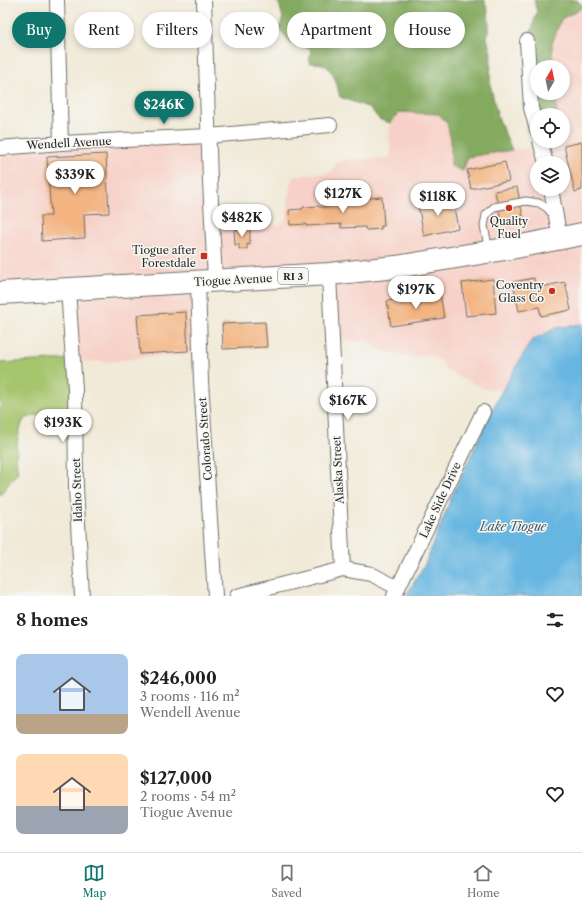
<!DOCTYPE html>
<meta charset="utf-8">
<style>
body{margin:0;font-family:"Libre Caslon Text",serif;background:#f6f6f6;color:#202124;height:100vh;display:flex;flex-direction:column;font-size:15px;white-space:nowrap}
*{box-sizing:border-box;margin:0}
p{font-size:13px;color:#757577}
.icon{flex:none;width:22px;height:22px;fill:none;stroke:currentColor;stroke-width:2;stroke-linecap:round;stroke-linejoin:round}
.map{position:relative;height:596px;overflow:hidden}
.side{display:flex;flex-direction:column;background:#fff;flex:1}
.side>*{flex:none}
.top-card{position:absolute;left:12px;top:12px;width:558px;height:36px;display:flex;gap:8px}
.needle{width:26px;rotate:9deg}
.tools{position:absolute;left:530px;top:60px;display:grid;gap:8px}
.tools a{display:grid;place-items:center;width:40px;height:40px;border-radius:50%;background:#fff;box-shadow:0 2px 6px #0003;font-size:20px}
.price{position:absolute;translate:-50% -34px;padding:0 9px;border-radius:14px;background:#fff;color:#222;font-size:13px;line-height:26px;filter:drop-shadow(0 1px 2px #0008)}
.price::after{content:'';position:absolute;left:50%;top:24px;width:12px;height:9px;margin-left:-6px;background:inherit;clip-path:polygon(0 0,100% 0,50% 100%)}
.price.selected{background:#0f766e;color:#fff}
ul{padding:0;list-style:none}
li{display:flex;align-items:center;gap:12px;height:100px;padding:0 16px}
li span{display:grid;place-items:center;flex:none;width:112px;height:80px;border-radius:8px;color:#555}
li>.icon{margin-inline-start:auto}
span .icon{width:48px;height:48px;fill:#fffc;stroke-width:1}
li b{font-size:17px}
h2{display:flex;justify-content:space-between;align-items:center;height:48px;padding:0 16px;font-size:17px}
.pill{padding:0 14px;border-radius:18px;background:#fff;box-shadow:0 2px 6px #0003;font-size:14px;line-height:36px}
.pill.selected{background:#0f766e;color:#fff}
.tab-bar{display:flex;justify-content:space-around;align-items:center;height:56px;border-top:1px solid #e0e0e0;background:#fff;font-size:11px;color:#757577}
.tab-bar a{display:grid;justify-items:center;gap:2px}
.tab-bar .selected{color:#0f766e}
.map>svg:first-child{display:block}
.built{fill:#f7d1c7;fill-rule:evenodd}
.green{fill:#a6c56d;stroke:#68784c}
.forest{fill:#84aa60;stroke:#586a46}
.water{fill:#66b6e1;stroke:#487086}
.building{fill:#f3b481}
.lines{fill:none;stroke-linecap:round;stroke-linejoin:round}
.lane-casing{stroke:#706e68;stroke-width:9}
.street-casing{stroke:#706e68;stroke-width:16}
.primary-casing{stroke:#706e68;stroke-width:24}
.lane{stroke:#fff;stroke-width:7}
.street{stroke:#fff;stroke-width:14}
.primary{stroke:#fff;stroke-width:22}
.poi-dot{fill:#c8321e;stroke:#f6f6f2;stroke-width:1.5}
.labels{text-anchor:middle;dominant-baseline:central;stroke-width:3;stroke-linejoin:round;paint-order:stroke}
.shield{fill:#f6f6f2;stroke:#686867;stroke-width:1}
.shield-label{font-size:10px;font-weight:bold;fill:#2b2b2b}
.street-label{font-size:11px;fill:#2b2b2b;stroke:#f6f6f2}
.poi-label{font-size:11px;fill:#2b2b2b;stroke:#f6f6f2;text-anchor:end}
.water-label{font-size:12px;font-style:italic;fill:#405c6b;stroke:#f6f6f2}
</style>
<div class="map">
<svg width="582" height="596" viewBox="0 0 582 596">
<rect width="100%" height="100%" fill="#f6f6f2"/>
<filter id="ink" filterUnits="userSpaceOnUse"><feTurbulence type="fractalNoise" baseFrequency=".025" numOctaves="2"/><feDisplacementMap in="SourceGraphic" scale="8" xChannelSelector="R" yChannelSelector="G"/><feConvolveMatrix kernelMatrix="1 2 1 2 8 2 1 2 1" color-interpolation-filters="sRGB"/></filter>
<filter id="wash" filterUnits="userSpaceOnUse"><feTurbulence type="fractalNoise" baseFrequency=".012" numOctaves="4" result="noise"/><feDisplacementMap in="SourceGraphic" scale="16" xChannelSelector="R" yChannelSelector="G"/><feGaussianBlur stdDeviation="0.9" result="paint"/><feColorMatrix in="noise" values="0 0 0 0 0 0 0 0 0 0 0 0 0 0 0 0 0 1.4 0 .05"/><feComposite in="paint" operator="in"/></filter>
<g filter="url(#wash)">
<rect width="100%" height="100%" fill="#f1ead8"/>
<path class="built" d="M582,8V324L556,328L531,341L503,390L484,389L446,370L440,360L430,355L413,357L383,351L367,341H333L328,274L198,280L200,353L139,358L111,362L74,361L68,291H0V147L202,135L214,228L280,225L287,217L290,184L294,176L331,172L336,163L344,160L390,158L391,150L389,137L390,123L399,112L439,113L447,123L451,140V166L463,171L468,157L545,145L549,141H563V115H557L555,93H563V67H553L552,44L561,19ZM537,163H563V189H537Z"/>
<path class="green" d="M72,359L74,416L35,415L24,419C17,432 14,458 18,472L0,495V363Z"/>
<g class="forest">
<path d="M273,0H485V3L488,11L489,26L487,38L491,53L490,84L498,118L512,150L468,157L463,171L451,166V140L447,123L439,114L399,112L390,123L379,119L370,108L340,97C337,86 335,69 322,64C319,63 313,63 309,63L311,49L293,45L279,29L283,18L279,3Z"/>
<polygon points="534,0 577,0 582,5 582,8 561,19 552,44 553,67 537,67 537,93 556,93 557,115 537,115 528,41 537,12"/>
</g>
<polygon class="water" points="582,324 582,596 406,596 425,564 451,498 499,396 531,341 556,328"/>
<g id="blocks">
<g class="building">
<polygon points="582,142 582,190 575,192 564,146"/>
<polygon points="106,154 109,213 84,214 85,238 42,241 41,216 51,216 47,157"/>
<polygon points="505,162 509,181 471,189 467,170"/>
<polygon points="517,187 523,217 501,221 495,191"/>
<polygon points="382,197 384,226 381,226 381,229 366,230 365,227 341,228 341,224 306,226 306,224 290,225 289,210 303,209 303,207 319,206 319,207 328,207 327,205 336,204 336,201"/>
<polygon points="452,198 458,228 424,236 418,204"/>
<polygon points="250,229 250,245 247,244 247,249 239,249 239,244 235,245 234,230"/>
<polygon points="534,278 536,288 565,282 571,310 541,316 539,307 519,311 513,282"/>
<polygon points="493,279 496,313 466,316 462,283"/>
<polygon points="440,293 444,318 391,326 387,301"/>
<polygon points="186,312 188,351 140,354 137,315"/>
<polygon points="265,322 267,347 223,349 222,324"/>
</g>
</g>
</g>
<g filter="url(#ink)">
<use href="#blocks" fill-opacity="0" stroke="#706e68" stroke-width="1"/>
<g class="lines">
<g class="lane-casing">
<polyline id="lane" points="489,250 484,226 486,215 494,207 526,201 539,203 547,208 553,215"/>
</g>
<g class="street-casing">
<g id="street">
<polyline points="57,0 61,143"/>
<polyline points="204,0 210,181 215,280"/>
<polyline points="527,41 531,108 537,130"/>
<polyline points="540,141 546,163"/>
<polyline points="0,148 61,143 209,136 330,125"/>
<polyline points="551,189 560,239"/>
<polyline points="329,274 339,492 343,569"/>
<polyline points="198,282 201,381 215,596"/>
<polyline points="68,289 75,389 76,487 82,596"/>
<polyline points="237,596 343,569 371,574 398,588"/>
<polyline points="394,596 483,412"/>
</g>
</g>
<g class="primary-casing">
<polyline id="primary" points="0,293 329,274 396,267 511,248 582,234"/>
</g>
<use href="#lane" class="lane"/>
<use href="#street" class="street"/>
<use href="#primary" class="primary"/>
</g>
</g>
<g class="poi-dot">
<circle cx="509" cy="208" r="4"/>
<rect x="200" y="252" width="8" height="8" rx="2"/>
<circle cx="552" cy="291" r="4"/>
</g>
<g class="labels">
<rect class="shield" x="278" y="268" width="30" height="16" rx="3"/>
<g class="shield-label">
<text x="293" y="276">RI 3</text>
</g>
<g class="street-label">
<text transform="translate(69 143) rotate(-3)">Wendell Avenue</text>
<text transform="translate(233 280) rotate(-3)">Tiogue Avenue</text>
<text transform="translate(205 439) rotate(-94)">Colorado Street</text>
<text transform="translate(338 470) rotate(-93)">Alaska Street</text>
<text transform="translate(77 490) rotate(-92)">Idaho Street</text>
<text transform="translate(440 500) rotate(-65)">Lake Side Drive</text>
</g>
<g class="poi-label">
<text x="509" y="221" text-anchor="middle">Quality<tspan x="509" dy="13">Fuel</tspan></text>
<text x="196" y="250">Tiogue after<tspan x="196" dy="13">Forestdale</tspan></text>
<text x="544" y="285">Coventry<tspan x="544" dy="13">Glass Co</tspan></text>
</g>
<g class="water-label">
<text x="513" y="526">Lake Tiogue</text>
</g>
</g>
</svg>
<div class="tools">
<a><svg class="needle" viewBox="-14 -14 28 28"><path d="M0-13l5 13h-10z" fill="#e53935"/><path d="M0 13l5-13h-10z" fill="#757577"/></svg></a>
<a><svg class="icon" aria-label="locate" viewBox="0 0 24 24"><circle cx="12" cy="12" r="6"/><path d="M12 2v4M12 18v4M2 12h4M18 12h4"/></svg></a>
<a><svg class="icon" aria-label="layers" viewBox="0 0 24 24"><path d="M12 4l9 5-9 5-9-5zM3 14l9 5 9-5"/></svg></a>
</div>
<b class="price selected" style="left:164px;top:125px">$246K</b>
<b class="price" style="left:75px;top:195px">$339K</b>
<b class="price" style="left:343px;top:214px">$127K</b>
<b class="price" style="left:438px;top:217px">$118K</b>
<b class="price" style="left:242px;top:238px">$482K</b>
<b class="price" style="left:416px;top:310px">$197K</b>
<b class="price" style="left:348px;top:421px">$167K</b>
<b class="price" style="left:63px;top:443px">$193K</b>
<div class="top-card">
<a class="pill selected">Buy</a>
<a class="pill">Rent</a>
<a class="pill">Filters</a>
<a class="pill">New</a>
<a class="pill">Apartment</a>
<a class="pill">House</a>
</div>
</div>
<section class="side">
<h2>8 homes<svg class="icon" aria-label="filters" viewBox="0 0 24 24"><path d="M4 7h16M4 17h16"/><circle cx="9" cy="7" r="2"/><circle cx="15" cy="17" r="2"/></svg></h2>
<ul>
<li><span style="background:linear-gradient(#a9c7e8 75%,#b9a48a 0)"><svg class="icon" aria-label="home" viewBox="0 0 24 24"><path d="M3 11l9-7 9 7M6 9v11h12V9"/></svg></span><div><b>$246,000</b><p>3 rooms · 116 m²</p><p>Wendell Avenue</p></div><svg class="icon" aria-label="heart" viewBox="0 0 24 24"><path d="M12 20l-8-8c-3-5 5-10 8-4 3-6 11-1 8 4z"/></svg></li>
<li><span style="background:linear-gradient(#ffd9b3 65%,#9aa5b1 0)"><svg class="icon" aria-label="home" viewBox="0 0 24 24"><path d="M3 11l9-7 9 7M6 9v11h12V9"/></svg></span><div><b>$127,000</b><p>2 rooms · 54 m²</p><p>Tiogue Avenue</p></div><svg class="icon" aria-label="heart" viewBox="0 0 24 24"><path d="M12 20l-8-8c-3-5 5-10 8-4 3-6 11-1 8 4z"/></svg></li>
</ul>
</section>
<nav class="tab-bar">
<a class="selected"><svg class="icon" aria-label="map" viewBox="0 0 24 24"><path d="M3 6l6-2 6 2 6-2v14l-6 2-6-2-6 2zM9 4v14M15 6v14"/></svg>Map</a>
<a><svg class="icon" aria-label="saved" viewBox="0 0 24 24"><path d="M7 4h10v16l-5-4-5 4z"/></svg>Saved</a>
<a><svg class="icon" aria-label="home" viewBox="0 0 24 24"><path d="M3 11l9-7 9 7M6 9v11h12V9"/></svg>Home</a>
</nav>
